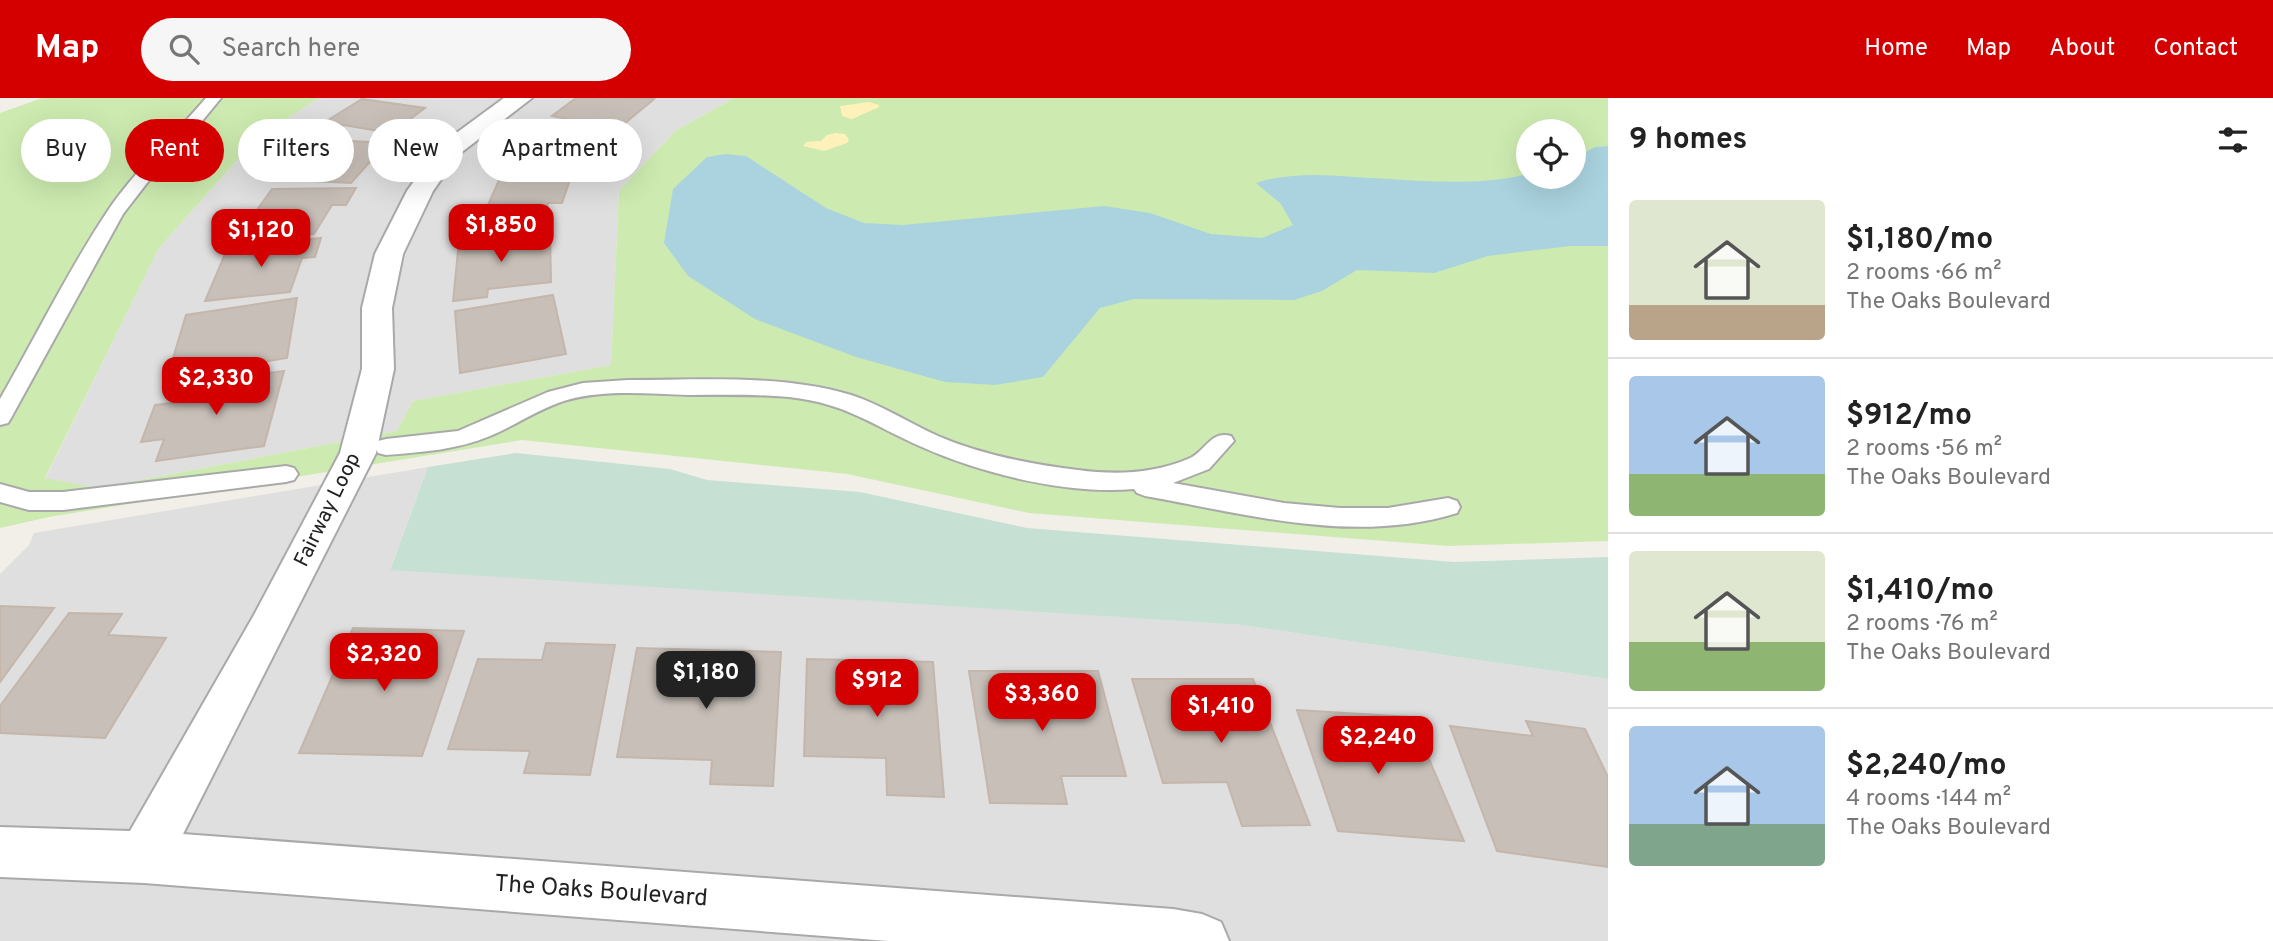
<!DOCTYPE html>
<meta charset="utf-8">
<style>
body{margin:0;font-family:Overpass,sans-serif;background:#f6f6f6;color:#222;height:100vh;display:flex;flex-direction:column;font-size:26px;white-space:nowrap}
*{box-sizing:border-box;margin:0}
p{font-size:23px;color:#767676}
.icon{flex:none;width:38px;height:38px;fill:none;stroke:currentColor;stroke-width:2;stroke-linecap:round;stroke-linejoin:round}
.map{position:relative;flex:1;overflow:hidden}
.side{display:flex;flex-direction:column;background:#fff;width:665px}
.side>*{flex:none}
.hud{position:absolute;left:21px;top:21px;width:665px;height:63px;display:flex;gap:14px}
.controls{position:absolute;left:1516px;top:21px;display:grid;gap:14px}
.controls a{display:grid;place-items:center;width:70px;height:70px;border-radius:50%;background:#fff;box-shadow:0 7px 28px #0002;font-size:35px}
.price{position:absolute;translate:-50% -60px;padding:0 16px;border-radius:14px;background:#d40000;color:#fff;font-size:23px;line-height:46px;filter:drop-shadow(0 2px 4px #0008)}
.price::after{content:'';position:absolute;left:50%;top:42px;width:21px;height:16px;margin-left:-10px;background:inherit;clip-path:polygon(0 0,100% 0,50% 100%)}
.price.on{background:#222;color:#fff}
ul{padding:0;list-style:none}
li{display:flex;align-items:center;gap:21px;height:175px;padding:0 21px}
li+li{border-top:2px solid #e0e0e0}
li span{display:grid;place-items:center;flex:none;width:196px;height:140px;border-radius:7px;color:#555}
li>.icon{margin-inline-start:auto}
span .icon{width:84px;height:84px;fill:#fffc;stroke-width:1}
li b{font-size:30px}
h2{display:flex;justify-content:space-between;align-items:center;height:84px;padding:0 21px;font-size:30px}
.pill{padding:0 24px;border-radius:32px;background:#fff;box-shadow:0 7px 28px #0002;font-size:24px;line-height:63px}
.pill.on{background:#d40000;color:#fff}
header{display:flex;align-items:center;gap:42px;box-sizing:border-box;height:98px;padding:0 35px;background:#d40000;color:#fff}
header strong{font-size:33px}
nav{display:flex;gap:38px;margin-inline-start:auto;font-size:24px}
.search{width:490px;height:63px;background:#f6f6f6;display:flex;align-items:center;gap:18px;box-sizing:border-box;padding:0 24px;border-radius:38px;color:#767676;font-size:26px}
main{display:flex;flex:1;min-height:0}
.map>svg:first-child{display:block}
.residential{fill:#e0dfdf}
.grass{fill:#cdebb0;fill-rule:evenodd}
.wetland{fill:#c6e0d4}
.sand{fill:#fff1ba}
.water{fill:#aad3df}
.building{fill:#c7bfb8;stroke:#c4b6ab;stroke-width:2}
.lines{fill:none;stroke-linecap:round;stroke-linejoin:round}
.lane-casing{stroke:#a9a9a9;stroke-width:4}
.street-casing{stroke:#a9a9a9;stroke-width:4}
.lane{fill:#fff;fill-rule:evenodd}
.street{fill:#fff;fill-rule:evenodd}
.labels{text-anchor:middle;dominant-baseline:central;stroke-width:5;stroke-linejoin:round;paint-order:stroke}
.street-label{font-size:21px;fill:#222;stroke:#fff}
.near-street-label{font-size:24px;fill:#222;stroke:#fff}
</style>
<header>
<strong>Map</strong>
<div class="search"><svg class="icon" aria-label="search" viewBox="0 0 24 24"><circle cx="10" cy="10" r="6"/><path d="M15 15l6 6"/></svg>Search here</div>
<nav><a>Home</a><a>Map</a><a>About</a><a>Contact</a></nav>
</header>
<main>
<div class="map">
<svg width="1608" height="843" viewBox="0 0 1608 843">
<rect width="100%" height="100%" fill="#f2efe9"/>
<g class="residential">
<polygon points="319,0 734,0 675,33 619,93 611,267 413,303 397,333 98,390 45,381 159,150 257,40"/>
<polygon points="428,369 390,471 1242,527 1608,581 1608,843 0,843 0,476 29,447 34,435"/>
</g>
<path class="grass" d="M42,0H319L257,40L159,150L45,380L98,390L397,333L413,303L611,267L619,93L675,33L734,0H1608V443L1448,448L1029,415L847,376L522,342L49,419L0,430V15ZM1528,33H1573V79H1528Z"/>
<polygon class="wetland" points="516,355 670,371 707,382 860,394 1027,430 1454,464 1608,459 1608,581 1242,527 390,472 428,369"/>
<g class="sand">
<polygon points="869,4 879,7 879,9 852,21 842,18 840,8"/>
<polygon points="836,35 845,36 849,42 847,45 824,53 803,48 806,44 821,43 827,37"/>
</g>
<path class="water" d="M1608,48V148H1570L1488,158L1434,175L1357,172L1322,193L1294,202L1134,201L1100,210L1043,279L995,287L945,284L856,259L755,221L688,178L664,145L673,91L707,59L725,56L746,58L826,110L864,125L903,127L1104,108L1150,115L1211,136L1262,140L1293,127L1281,106L1256,85C1300,71 1344,79 1389,81C1435,84 1483,87 1528,76V79H1573V61L1595,49Z"/>
<g class="building">
<polygon points="576,0 649,0 654,1 618,31 552,18"/>
<polygon points="362,1 425,10 409,22 427,24 408,38 325,24"/>
<polygon points="540,24 568,26 565,32 611,34 590,72 511,67"/>
<polygon points="312,41 387,45 351,85 271,81"/>
<polygon points="499,82 570,82 562,105 548,105 541,125 459,125 468,107 488,107"/>
<polygon points="356,90 346,107 332,107 314,136 239,137 272,91"/>
<polygon points="550,134 551,184 488,191 487,199 453,203 459,143"/>
<polygon points="321,140 315,159 302,160 290,194 205,203 228,149"/>
<polygon points="553,197 566,256 460,275 455,213"/>
<polygon points="297,200 287,260 167,280 186,217"/>
<polygon points="284,273 264,348 156,363 164,341 141,344 155,307 179,304 186,286"/>
<polygon points="0,508 54,510 0,584"/>
<polygon points="69,515 122,516 108,537 166,540 105,640 0,635 0,608"/>
<polygon points="353,530 464,533 422,658 299,655"/>
<polygon points="546,545 615,547 590,677 524,675 530,653 448,651 478,561 542,562"/>
<polygon points="637,550 781,554 773,688 710,686 712,662 617,659"/>
<polygon points="807,561 933,564 944,699 887,697 886,660 804,658"/>
<polygon points="969,573 1098,573 1126,678 1061,678 1067,706 990,705"/>
<polygon points="1132,581 1253,581 1310,727 1242,728 1227,684 1163,685"/>
<polygon points="1297,612 1411,619 1464,743 1338,733"/>
<polygon points="1526,623 1585,631 1608,679 1608,769 1497,753 1450,628 1533,638"/>
</g>
<g class="lines">
<g class="lane-casing">
<g id="lane">
<path d="M206,0H221L184,45L157,72L123,116L11,320L8,325L0,327V301C35,240 69,171 107,114C135,72 174,38 206,0Z"/>
<path d="M628,282C701,282 781,276 851,297C882,307 909,325 938,338C982,357 1030,366 1078,372C1115,377 1152,376 1188,361C1205,355 1210,332 1231,338L1234,343L1209,371L1173,385L1284,405L1340,410H1388L1448,400L1457,403L1460,409L1457,415C1354,447 1247,416 1145,398L1137,395L1134,391C1069,397 982,376 922,349C871,327 849,306 789,299C756,296 722,297 689,297C649,296 606,291 567,302C540,310 516,327 490,338C457,352 422,354 386,357L378,355L375,349L378,343L386,341L458,333L548,294L583,285Z"/>
<polygon points="286,368 294,370 298,376 294,382 286,384 63,412 29,412 0,404 0,386 29,394 63,394"/>
</g>
</g>
<g class="street-casing">
<polygon id="street" points="504,0 532,0 458,57 433,93 403,156 392,210 394,271 376,355 183,736 1173,811 1202,816 1221,824 1229,843 888,843 144,785 0,779 0,729 130,733 254,517 340,355 362,271 362,210 375,156 407,93 440,47"/>
</g>
<use href="#lane" class="lane"/>
<use href="#street" class="street"/>
</g>
<g class="labels">
<g class="street-label">
<text transform="translate(328 412) rotate(-64)">Fairway Loop</text>
</g>
<g class="near-street-label">
<text transform="translate(601 794) rotate(4)">The Oaks Boulevard</text>
</g>
</g>
</svg>
<div class="controls">
<a><svg class="icon" aria-label="locate" viewBox="0 0 24 24"><circle cx="12" cy="12" r="6"/><path d="M12 2v4M12 18v4M2 12h4M18 12h4"/></svg></a>
</div>
<b class="price" style="left:501px;top:166px">$1,850</b>
<b class="price" style="left:261px;top:171px">$1,120</b>
<b class="price" style="left:216px;top:319px">$2,330</b>
<b class="price" style="left:384px;top:595px">$2,320</b>
<b class="price on" style="left:706px;top:613px">$1,180</b>
<b class="price" style="left:877px;top:621px">$912</b>
<b class="price" style="left:1042px;top:635px">$3,360</b>
<b class="price" style="left:1221px;top:647px">$1,410</b>
<b class="price" style="left:1378px;top:678px">$2,240</b>
<div class="hud">
<a class="pill">Buy</a>
<a class="pill on">Rent</a>
<a class="pill">Filters</a>
<a class="pill">New</a>
<a class="pill">Apartment</a>
</div>
</div>
<section class="side">
<h2>9 homes<svg class="icon" aria-label="filters" viewBox="0 0 24 24"><path d="M4 7h16M4 17h16"/><circle cx="9" cy="7" r="2"/><circle cx="15" cy="17" r="2"/></svg></h2>
<ul>
<li><span style="background:linear-gradient(#dfe7d0 75%,#b9a48a 0)"><svg class="icon" aria-label="home" viewBox="0 0 24 24"><path d="M3 11l9-7 9 7M6 9v11h12V9"/></svg></span><div><b>$1,180/mo</b><p>2 rooms · 66 m²</p><p>The Oaks Boulevard</p></div></li>
<li><span style="background:linear-gradient(#a9c7e8 70%,#8fb573 0)"><svg class="icon" aria-label="home" viewBox="0 0 24 24"><path d="M3 11l9-7 9 7M6 9v11h12V9"/></svg></span><div><b>$912/mo</b><p>2 rooms · 56 m²</p><p>The Oaks Boulevard</p></div></li>
<li><span style="background:linear-gradient(#dfe7d0 65%,#8fb573 0)"><svg class="icon" aria-label="home" viewBox="0 0 24 24"><path d="M3 11l9-7 9 7M6 9v11h12V9"/></svg></span><div><b>$1,410/mo</b><p>2 rooms · 76 m²</p><p>The Oaks Boulevard</p></div></li>
<li><span style="background:linear-gradient(#a9c7e8 70%,#7fa58c 0)"><svg class="icon" aria-label="home" viewBox="0 0 24 24"><path d="M3 11l9-7 9 7M6 9v11h12V9"/></svg></span><div><b>$2,240/mo</b><p>4 rooms · 144 m²</p><p>The Oaks Boulevard</p></div></li>
</ul>
</section>
</main>
